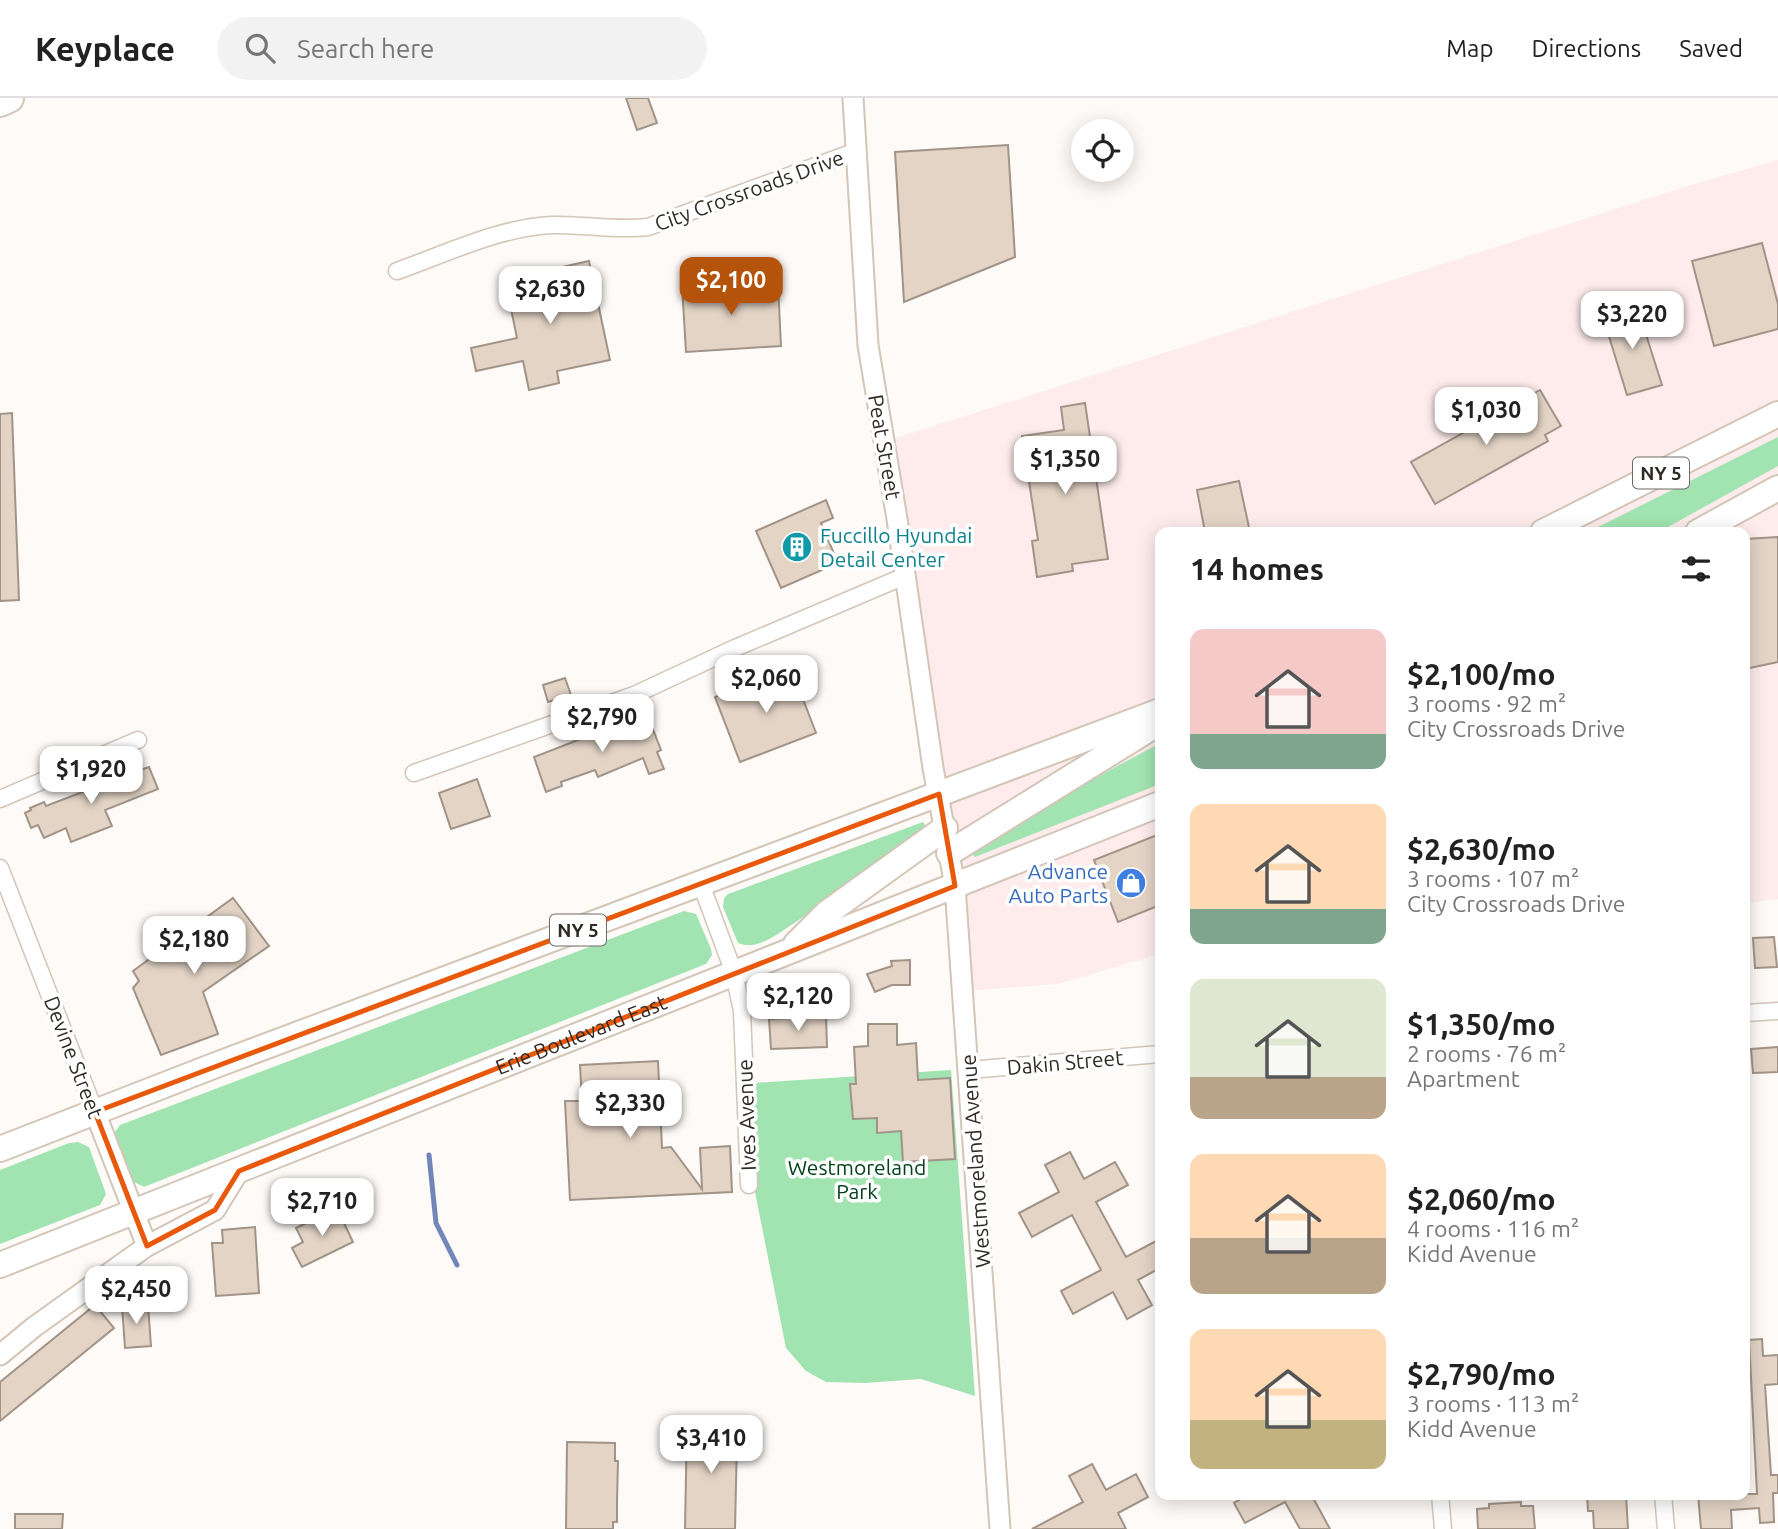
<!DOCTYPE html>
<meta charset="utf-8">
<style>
body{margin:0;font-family:Ubuntu,sans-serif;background:#f2f2f2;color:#222;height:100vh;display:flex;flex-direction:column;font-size:26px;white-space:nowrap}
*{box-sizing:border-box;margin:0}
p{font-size:23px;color:#767676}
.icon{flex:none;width:38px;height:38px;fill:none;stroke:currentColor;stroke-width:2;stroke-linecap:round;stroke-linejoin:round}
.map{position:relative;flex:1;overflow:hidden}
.sheet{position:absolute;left:1155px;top:429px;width:595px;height:973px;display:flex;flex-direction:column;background:#fff;border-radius:14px;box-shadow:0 4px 18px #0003}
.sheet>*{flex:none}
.fabs{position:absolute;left:1071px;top:21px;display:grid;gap:14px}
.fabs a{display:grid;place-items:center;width:63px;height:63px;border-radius:50%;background:#fff;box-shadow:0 4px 18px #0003;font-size:35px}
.price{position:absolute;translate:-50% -60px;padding:0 16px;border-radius:14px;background:#fff;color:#222;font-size:23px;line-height:46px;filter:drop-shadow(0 2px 4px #0008)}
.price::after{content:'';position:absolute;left:50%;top:42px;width:21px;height:16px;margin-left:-10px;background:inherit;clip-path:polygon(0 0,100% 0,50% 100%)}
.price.active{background:#b45309;color:#fff}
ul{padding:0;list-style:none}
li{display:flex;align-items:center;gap:21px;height:175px;padding:0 35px}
li span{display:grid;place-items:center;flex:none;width:196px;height:140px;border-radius:14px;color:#555}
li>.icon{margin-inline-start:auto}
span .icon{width:84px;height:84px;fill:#fffc;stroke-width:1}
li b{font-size:30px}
h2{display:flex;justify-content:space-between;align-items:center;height:84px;padding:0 35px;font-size:30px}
header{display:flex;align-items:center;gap:42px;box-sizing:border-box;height:98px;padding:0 35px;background:#fff;border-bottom:2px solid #e0e0e0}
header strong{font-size:33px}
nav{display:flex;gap:38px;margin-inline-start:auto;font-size:24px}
.search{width:490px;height:63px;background:#f2f2f2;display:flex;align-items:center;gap:18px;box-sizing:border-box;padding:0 24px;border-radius:38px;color:#767676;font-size:26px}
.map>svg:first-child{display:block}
.commercial{fill:#fdeceb}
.green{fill:#a2e4b1}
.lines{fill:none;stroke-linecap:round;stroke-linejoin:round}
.stream{stroke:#7086b8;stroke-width:5}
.building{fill:#e3d4c6;stroke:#a19387;stroke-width:2}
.minor-casing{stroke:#d3c5b8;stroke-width:19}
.tertiary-casing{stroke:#d3c5b8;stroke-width:23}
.primary-casing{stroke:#d3c5b8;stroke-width:28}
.motorway-casing{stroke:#d3c5b8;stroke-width:32}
.minor{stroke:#fff;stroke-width:16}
.tertiary{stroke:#fff;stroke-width:19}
.primary{stroke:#fff;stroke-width:24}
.motorway{stroke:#fff;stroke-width:28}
.marked{fill:none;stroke:#e8590c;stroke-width:5;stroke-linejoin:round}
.labels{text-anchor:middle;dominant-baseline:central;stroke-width:7;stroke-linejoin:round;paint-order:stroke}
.shield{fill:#fff;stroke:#6e6a66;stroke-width:2}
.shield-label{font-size:19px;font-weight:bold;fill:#302a25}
.street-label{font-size:21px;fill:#302a25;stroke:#fff}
.culture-label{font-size:21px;fill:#0d838f;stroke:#fff;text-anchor:start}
.shop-label{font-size:21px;fill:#366cbe;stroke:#fff;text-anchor:end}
.park-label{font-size:21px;fill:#04421d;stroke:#fff}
</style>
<header>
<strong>Keyplace</strong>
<div class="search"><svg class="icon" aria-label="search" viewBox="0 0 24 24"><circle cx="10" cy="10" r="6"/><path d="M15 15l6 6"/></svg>Search here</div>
<nav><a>Map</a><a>Directions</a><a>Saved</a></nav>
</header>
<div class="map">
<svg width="1778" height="1431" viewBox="0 0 1778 1431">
<rect width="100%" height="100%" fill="#fdfaf7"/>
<polygon class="commercial" points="1778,62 1778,801 1745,805 1745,434 1160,434 1160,856 1058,886 963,893 884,344 1691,87"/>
<g class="green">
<polygon points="1778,339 1778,368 1659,434 1588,434"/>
<polygon points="1160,645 1160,686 975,759 971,755 977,744"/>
<path d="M923,724L925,727L923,735L793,826C777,836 757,853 738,845L723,809L724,800L728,796Z"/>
<polygon points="684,813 696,816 711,851 712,857 706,866 144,1089 134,1084 115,1040 115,1034 120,1027"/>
<polygon points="951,972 975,1298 921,1281 865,1285 826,1284 806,1273 786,1250 755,1094 754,985"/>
<polygon points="78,1044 89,1049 106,1096 100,1107 0,1146 0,1072 69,1045"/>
</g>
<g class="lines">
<polyline class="stream" points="429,1057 436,1125 457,1167"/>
</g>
<g class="building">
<polygon points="626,0 648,0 657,25 637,32"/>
<polygon points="1008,47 1015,159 904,204 895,54"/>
<polygon points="1762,145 1778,206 1778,231 1714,248 1692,163"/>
<polygon points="589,163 610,262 557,273 559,285 529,292 523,263 476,273 471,250 517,240 505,182"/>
<polygon points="731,184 731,189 778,186 781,248 686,254 682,187"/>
<polygon points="1637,208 1662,287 1627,297 1603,219"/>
<polygon points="1540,292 1561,328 1545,337 1548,343 1435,406 1411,364"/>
<polygon points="1085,305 1108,461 1072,466 1073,473 1037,479 1032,443 1038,442 1022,338 1064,332 1061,309"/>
<polygon points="12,315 19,502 0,503 0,316"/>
<polygon points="1239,383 1250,434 1205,434 1197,392"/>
<polygon points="826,402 833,420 821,425 838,465 781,490 756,433"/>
<polygon points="1778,439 1778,564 1745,571 1745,485 1748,484 1745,441"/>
<polygon points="791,570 816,635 740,664 715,599"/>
<polygon points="565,580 571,597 548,604 543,587"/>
<polygon points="647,616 661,652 657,654 664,671 649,676 643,660 598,679 595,672 561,684 562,688 546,694 534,659 601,633 602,635"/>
<polygon points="138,667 140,672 149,669 158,691 105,712 112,728 71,744 66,730 44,740 38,727 31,730 25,715 31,712 30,710 44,704 46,708 122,679 120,674"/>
<polygon points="477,681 490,718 451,731 439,695"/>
<polygon points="1157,737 1160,744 1160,807 1118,824 1094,762"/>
<polygon points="233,800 269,848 203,894 218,936 161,957 133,890 139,883 133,873"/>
<polygon points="1774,839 1777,869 1755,870 1753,840"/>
<polygon points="910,862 910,887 892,887 875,894 867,876 892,868 891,863"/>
<polygon points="826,918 827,949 771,951 769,921"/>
<polygon points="868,926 897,926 897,947 916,945 918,982 950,980 955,1061 903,1064 901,1033 877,1035 877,1020 853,1021 850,986 856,986 854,949 868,948"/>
<polygon points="1778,949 1778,974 1753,975 1751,951"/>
<polygon points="658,963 662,1050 671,1049 702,1091 700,1050 730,1048 732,1094 570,1102 565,1003 582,1003 580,967"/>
<polygon points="1070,1054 1084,1081 1115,1064 1128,1087 1096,1104 1126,1159 1160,1141 1160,1170 1138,1182 1152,1207 1127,1221 1113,1194 1073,1216 1061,1193 1101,1172 1072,1117 1032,1139 1019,1115 1059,1094 1045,1067"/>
<polygon points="337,1110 353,1144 302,1169 292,1150 303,1144 296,1130"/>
<polygon points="255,1129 259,1195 216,1198 212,1145 223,1145 222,1132"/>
<polygon points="95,1207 114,1230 0,1323 0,1284"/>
<polygon points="148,1207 151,1248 125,1250 122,1208"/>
<polygon points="1762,1241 1763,1258 1778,1257 1778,1286 1765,1287 1771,1377 1778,1377 1778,1395 1773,1395 1774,1424 1760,1425 1759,1410 1731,1412 1732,1431 1701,1431 1698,1396 1757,1396 1749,1242"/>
<polygon points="687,1323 734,1323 734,1341 737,1341 735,1431 685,1431"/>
<polygon points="567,1344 615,1345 615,1363 618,1363 617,1403 617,1424 613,1424 613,1431 566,1431"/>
<polygon points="1092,1366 1106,1392 1136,1376 1148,1399 1118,1415 1126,1431 1032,1431 1083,1404 1069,1378"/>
<polygon points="1250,1396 1311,1396 1330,1431 1300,1431 1285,1404 1245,1425 1234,1405"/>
<polygon points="1587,1396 1626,1396 1628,1431 1594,1431 1593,1413 1588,1413"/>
<polygon points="1521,1404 1521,1408 1533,1408 1535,1431 1478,1431 1477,1411 1489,1410 1489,1406"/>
<polygon points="15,1416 63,1416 62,1431 15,1431"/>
</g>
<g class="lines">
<g class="minor-casing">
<g id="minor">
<path d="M397,173C445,156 501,129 552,127C585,126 613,133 648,129L857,53"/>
<polyline points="414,675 634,597 735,550 905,478"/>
<polyline points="0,701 138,642"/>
<polyline points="0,770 95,1014"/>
<polyline points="701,786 734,875 742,913 749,1087"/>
<polyline points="1745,915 1778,913"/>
<polyline points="969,972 1160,956"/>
<polyline points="1440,1396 1443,1431"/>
<polyline points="1663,1396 1666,1431"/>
</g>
</g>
<g class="tertiary-casing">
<g id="tertiary">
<polyline points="853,0 868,247 897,421 933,670 955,788 1000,1431"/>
<polyline points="95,1014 147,1148"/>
<polyline points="0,1257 34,1229 147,1148 215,1112 239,1073"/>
</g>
</g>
<g class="primary-casing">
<g id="primary">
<polyline points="1543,434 1778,316"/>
<polyline points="1698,434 1778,390"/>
<polyline points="949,755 1157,626"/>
<polyline points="796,846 827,815 945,730"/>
<polyline points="0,1051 216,967 1160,613"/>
<path id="s1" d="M0,1167L1160,706"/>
</g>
</g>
<g class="motorway-casing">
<polyline id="motorway" points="0,4 9,0"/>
</g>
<use href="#minor" class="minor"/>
<use href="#tertiary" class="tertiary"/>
<use href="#primary" class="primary"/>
<use href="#motorway" class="motorway"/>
</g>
<path class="marked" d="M939,696L955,788L239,1073L215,1112L147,1148L95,1014Z"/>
<defs>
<g id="building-disc" transform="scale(1.575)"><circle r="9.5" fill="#0f9aa8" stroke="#fff"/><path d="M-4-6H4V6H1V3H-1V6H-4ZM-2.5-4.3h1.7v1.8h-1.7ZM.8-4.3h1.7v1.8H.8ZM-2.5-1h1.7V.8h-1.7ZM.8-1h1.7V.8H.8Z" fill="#fff"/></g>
<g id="shop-disc" transform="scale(1.575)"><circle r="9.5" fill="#3f7fe0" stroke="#fff"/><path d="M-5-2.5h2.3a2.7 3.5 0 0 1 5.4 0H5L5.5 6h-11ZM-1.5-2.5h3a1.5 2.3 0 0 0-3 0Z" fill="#fff"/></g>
</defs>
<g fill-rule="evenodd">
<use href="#building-disc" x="797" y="449"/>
<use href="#shop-disc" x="1131" y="785"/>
</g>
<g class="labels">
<g class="shield">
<rect x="1633" y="359.5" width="56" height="31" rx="5"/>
<rect x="550" y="816.5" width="56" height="31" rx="5"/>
</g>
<g class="shield-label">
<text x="1661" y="375">NY 5</text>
<text x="578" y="832">NY 5</text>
</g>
<g class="street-label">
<text transform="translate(749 92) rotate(-20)">City Crossroads Drive</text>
<text transform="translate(885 349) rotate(80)">Peat Street</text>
<text stroke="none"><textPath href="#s1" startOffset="625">Erie Boulevard East</textPath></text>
<text transform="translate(74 959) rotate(69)">Devine Street</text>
<text transform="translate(1065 964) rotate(-5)">Dakin Street</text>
<text transform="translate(746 1017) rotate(-92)">Ives Avenue</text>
<text transform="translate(975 1063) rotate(-94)">Westmoreland Avenue</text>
</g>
<g class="culture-label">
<text x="820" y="437">Fuccillo Hyundai<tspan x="820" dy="24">Detail Center</tspan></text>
</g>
<g class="shop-label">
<text x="1108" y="773">Advance<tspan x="1108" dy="24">Auto Parts</tspan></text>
</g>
<g class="park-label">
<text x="857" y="1069">Westmoreland<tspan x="857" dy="24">Park</tspan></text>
</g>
</g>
</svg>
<div class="fabs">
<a><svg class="icon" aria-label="locate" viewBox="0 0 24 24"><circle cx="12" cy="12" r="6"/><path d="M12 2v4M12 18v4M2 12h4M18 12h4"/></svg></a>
</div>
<b class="price active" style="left:731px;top:219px">$2,100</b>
<b class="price" style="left:550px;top:228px">$2,630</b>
<b class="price" style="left:1632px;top:253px">$3,220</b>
<b class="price" style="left:1486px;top:349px">$1,030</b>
<b class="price" style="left:1065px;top:398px">$1,350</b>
<b class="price" style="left:766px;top:617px">$2,060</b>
<b class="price" style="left:602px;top:656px">$2,790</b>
<b class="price" style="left:91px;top:708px">$1,920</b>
<b class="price" style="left:194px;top:878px">$2,180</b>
<b class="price" style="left:798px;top:935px">$2,120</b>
<b class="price" style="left:630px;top:1042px">$2,330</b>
<b class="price" style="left:322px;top:1140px">$2,710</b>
<b class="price" style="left:136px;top:1228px">$2,450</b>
<b class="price" style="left:711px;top:1377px">$3,410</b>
<section class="sheet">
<h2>14 homes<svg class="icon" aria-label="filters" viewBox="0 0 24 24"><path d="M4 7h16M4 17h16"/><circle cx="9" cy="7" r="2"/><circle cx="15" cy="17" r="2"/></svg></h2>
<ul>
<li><span style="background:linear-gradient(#f6c9c9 75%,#7fa58c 0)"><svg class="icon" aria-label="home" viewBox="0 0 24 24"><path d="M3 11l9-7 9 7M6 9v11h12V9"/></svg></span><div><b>$2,100/mo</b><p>3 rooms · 92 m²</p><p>City Crossroads Drive</p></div></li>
<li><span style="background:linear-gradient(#ffd9b3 75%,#7fa58c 0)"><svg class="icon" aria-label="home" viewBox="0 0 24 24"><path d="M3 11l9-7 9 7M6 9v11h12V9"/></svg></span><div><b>$2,630/mo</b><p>3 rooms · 107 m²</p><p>City Crossroads Drive</p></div></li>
<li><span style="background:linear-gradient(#dfe7d0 70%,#b9a48a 0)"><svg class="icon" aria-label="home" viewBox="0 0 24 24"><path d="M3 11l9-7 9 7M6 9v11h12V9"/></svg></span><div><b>$1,350/mo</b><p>2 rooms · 76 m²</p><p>Apartment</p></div></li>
<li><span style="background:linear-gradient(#ffd9b3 60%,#b9a48a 0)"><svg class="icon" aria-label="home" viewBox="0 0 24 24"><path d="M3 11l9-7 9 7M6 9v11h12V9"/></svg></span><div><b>$2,060/mo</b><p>4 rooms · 116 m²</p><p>Kidd Avenue</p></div></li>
<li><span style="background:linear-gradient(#ffd9b3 65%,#c2b280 0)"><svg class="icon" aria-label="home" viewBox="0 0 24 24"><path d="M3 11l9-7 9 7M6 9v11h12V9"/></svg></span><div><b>$2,790/mo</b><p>3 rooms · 113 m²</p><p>Kidd Avenue</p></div></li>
</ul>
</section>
</div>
